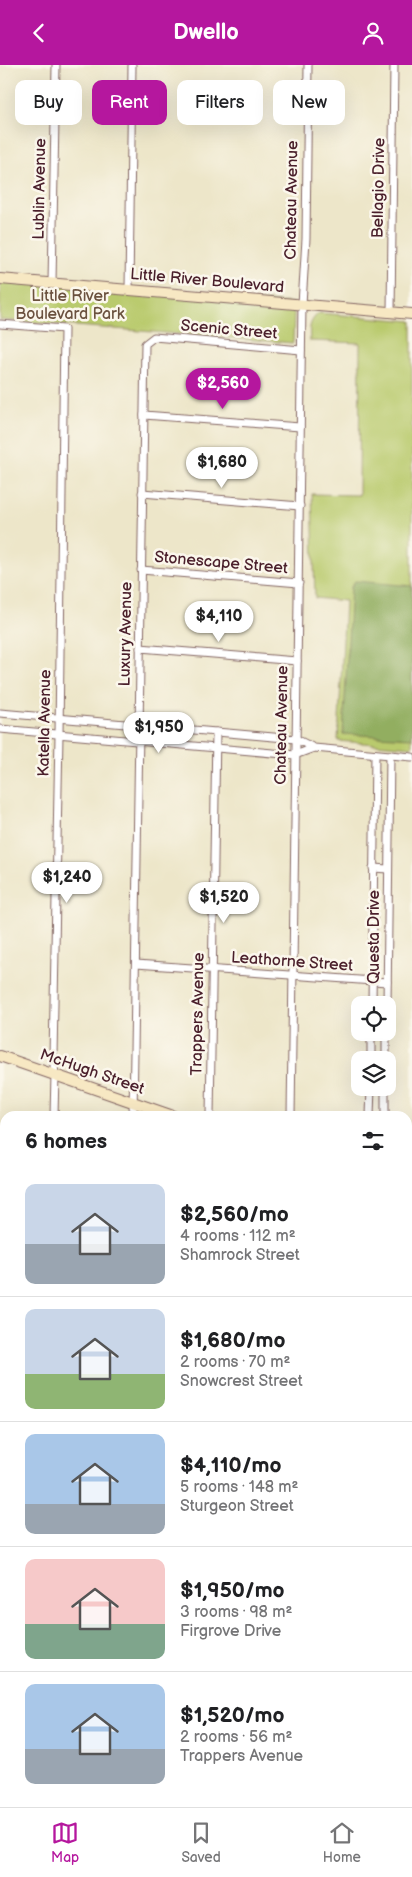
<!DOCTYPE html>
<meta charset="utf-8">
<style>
body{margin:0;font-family:"Balsamiq Sans",sans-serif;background:#f6f6f6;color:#202124;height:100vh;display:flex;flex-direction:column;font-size:19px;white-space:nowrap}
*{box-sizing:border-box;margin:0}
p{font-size:16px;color:#757577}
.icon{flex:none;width:28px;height:28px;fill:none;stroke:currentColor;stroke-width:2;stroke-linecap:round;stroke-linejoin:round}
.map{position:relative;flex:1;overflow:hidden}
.drawer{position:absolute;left:0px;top:1046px;width:412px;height:696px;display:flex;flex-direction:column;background:#fff;border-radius:15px 15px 0 0;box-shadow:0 5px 20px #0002}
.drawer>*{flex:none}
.guide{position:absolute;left:15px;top:15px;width:382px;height:45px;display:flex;gap:10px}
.controls{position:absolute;left:351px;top:931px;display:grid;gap:10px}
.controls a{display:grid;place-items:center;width:45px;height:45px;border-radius:10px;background:#fff;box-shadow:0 5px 20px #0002;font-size:25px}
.price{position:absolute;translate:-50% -42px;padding:0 11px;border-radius:18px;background:#fff;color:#222;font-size:16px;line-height:32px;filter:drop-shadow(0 1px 2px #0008)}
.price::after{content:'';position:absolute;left:50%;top:30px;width:15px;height:11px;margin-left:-8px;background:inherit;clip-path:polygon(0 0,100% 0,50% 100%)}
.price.current{background:#b5179e;color:#fff}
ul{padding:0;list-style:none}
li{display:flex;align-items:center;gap:15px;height:125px;padding:0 25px}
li+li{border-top:1px solid #e0e0e0}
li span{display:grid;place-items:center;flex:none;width:140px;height:100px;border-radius:10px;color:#555}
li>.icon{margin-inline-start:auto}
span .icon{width:60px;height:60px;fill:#fffc;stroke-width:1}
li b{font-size:21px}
h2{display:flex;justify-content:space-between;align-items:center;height:60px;padding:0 25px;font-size:21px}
.pill{padding:0 18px;border-radius:10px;background:#fff;box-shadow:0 5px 20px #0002;font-size:18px;line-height:45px}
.pill.current{background:#b5179e;color:#fff}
header{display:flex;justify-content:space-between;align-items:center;height:65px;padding:0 25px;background:#b5179e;color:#fff;font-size:22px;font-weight:800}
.dock{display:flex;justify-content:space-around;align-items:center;height:70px;border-top:1px solid #e0e0e0;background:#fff;font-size:14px;color:#757577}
.dock a{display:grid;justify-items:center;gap:2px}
.dock .current{color:#b5179e}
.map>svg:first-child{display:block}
.green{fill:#b9ca6d;stroke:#82744c}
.forest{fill:#92ae60;stroke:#6e6646}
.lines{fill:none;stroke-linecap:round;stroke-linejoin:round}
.street-casing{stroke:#836562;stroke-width:9}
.secondary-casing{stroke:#836562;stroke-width:12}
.street{stroke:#fff;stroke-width:7}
.secondary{stroke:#f7e8c3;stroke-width:10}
.rail-casing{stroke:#4a1f2b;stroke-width:4}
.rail{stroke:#fbf7ec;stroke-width:2;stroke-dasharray:5.5;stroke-linecap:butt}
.labels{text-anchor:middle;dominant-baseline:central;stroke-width:5;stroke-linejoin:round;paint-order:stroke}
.street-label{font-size:16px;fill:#4a1f2b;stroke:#fbf7ec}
.park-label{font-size:16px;fill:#6b523f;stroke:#fbf7ec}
</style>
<header><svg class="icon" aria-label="back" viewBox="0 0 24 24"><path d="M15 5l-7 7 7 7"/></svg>Dwello<svg class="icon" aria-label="person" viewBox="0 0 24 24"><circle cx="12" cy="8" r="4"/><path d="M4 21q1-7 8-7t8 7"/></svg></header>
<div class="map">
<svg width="412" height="1742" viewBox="0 0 412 1742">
<rect width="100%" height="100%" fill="#fbf7ec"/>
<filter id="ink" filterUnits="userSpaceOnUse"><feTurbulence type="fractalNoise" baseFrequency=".02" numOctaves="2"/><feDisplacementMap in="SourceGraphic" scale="10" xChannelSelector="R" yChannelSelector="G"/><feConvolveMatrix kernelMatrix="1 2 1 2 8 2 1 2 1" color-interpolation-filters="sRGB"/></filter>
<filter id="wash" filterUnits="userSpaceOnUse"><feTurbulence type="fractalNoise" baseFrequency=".0096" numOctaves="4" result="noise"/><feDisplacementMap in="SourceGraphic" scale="20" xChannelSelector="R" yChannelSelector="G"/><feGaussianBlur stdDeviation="1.12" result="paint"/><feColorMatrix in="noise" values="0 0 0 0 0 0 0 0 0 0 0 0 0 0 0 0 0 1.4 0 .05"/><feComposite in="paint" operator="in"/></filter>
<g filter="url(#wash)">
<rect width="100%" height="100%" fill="#ede6c9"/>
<g class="green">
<polygon points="0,214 293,238 294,250 293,278 0,255"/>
<path d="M319,248L412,256V682L338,676L345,536L315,533L312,429L359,430L360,278L310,276C309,263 309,256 319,248Z"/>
<polygon points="408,1147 412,1148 412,1427 408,1426"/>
<polygon points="0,1336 5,1338 5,1457 0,1456"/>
</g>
<polygon class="forest" points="355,516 412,521 412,673 343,669 351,522"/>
</g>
<g filter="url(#ink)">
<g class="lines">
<g class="street-casing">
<g id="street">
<polyline points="52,218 56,0"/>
<polyline points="129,224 132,0"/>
<polyline points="391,247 394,0"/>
<polyline points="0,259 64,264 59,670 53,992 55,1009 54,1051"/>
<polyline points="144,350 300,362"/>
<polyline points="142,428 300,441"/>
<polyline points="141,505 299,518"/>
<polyline points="140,583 297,596"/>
<polyline points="0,648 296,674 314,683 412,692"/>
<polyline points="0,664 295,690 314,683"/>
<polyline points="373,803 388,804"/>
<polyline points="136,899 387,917"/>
<polyline points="372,940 375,689"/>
<polyline points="387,940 390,690"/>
<polyline points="371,995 371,968"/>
<polyline points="386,995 386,968"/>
<polyline points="133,1051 145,279 154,272 301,285"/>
<polyline points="210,1051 216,667"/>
<polyline points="291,1051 302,239 306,174 308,0"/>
<polyline points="370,1051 371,1022"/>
<polyline points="385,1051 385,1022"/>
<polyline points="0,1282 5,1284"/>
<polyline points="0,1539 5,1541"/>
<polyline points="0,1615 5,1615"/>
<polyline points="0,1702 5,1703"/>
<polyline points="10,1742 10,1738"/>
<polyline points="102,1742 102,1738"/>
<polyline points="199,1742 199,1738"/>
<polyline points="274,1742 274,1738"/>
</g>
</g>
<g class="secondary-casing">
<g id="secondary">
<polyline points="0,214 412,249"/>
<polyline points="0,991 173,1051"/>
<polyline points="408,1136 412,1137"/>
<polyline points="0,1466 5,1467"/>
<polyline points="408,1610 412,1611"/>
<polyline points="408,1621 412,1623"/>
</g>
</g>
<use href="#street" class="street"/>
<use href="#secondary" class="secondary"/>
<g class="rail-casing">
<g id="rail">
<polyline points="0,1321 5,1322"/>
<polyline points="408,1460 412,1461"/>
</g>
</g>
<use href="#rail" class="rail"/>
</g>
</g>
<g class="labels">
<g class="street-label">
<text transform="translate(379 123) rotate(-89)">Bellagio Drive</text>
<text transform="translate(40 124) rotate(-89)">Lublin Avenue</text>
<text transform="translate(292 135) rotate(-89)">Chateau Avenue</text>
<text transform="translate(207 216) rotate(5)">Little River Boulevard</text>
<text transform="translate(229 265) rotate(5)">Scenic Street</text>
<text transform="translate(221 498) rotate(5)">Stonescape Street</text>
<text transform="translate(126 569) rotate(-89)">Luxury Avenue</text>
<text transform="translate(45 658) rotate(-89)">Katella Avenue</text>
<text transform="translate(282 660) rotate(-89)">Chateau Avenue</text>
<text transform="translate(374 872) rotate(-90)">Questa Drive</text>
<text transform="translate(292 897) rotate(4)">Leathorne Street</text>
<text transform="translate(198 949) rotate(-89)">Trappers Avenue</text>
<text transform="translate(92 1007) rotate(19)">McHugh Street</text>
</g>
<g class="park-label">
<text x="70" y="231">Little River<tspan x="70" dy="18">Boulevard Park</tspan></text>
</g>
</g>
</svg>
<div class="controls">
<a><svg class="icon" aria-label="locate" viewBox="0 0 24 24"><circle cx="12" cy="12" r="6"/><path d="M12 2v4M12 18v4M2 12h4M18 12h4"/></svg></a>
<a><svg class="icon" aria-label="layers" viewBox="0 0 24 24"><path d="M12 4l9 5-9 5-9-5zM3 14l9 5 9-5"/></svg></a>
</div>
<b class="price current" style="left:223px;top:345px">$2,560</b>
<b class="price" style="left:222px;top:424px">$1,680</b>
<b class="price" style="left:219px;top:578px">$4,110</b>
<b class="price" style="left:159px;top:689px">$1,950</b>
<b class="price" style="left:67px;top:839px">$1,240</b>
<b class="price" style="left:224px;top:859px">$1,520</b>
<div class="guide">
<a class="pill">Buy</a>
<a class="pill current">Rent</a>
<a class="pill">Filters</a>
<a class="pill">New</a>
</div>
<section class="drawer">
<h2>6 homes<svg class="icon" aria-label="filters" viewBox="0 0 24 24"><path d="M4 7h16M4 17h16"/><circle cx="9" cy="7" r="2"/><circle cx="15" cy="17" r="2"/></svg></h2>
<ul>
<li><span style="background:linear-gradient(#c9d6e8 60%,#9aa5b1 0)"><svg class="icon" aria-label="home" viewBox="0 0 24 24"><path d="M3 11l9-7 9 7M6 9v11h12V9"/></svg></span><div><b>$2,560/mo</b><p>4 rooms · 112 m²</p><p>Shamrock Street</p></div></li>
<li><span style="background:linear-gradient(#c9d6e8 65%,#8fb573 0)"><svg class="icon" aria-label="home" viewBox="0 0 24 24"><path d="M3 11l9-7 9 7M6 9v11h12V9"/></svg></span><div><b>$1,680/mo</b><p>2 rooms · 70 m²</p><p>Snowcrest Street</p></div></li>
<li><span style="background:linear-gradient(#a9c7e8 70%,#9aa5b1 0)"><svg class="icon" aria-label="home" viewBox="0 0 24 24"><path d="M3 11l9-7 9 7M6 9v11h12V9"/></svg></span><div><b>$4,110/mo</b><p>5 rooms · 148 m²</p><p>Sturgeon Street</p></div></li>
<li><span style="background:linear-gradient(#f6c9c9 65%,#7fa58c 0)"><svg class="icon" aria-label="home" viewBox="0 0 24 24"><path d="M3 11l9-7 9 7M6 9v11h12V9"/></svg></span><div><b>$1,950/mo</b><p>3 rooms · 98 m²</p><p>Firgrove Drive</p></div></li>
<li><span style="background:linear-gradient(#a9c7e8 65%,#9aa5b1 0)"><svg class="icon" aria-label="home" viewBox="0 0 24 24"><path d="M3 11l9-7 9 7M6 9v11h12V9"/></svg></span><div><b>$1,520/mo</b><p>2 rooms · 56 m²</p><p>Trappers Avenue</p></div></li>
</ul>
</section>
</div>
<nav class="dock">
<a class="current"><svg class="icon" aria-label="map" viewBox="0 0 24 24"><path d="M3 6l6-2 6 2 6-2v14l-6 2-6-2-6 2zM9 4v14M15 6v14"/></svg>Map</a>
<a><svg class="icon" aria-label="saved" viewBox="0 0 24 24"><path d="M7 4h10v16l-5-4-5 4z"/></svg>Saved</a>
<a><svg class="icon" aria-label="home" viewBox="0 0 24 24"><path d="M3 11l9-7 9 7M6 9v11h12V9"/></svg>Home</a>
</nav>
